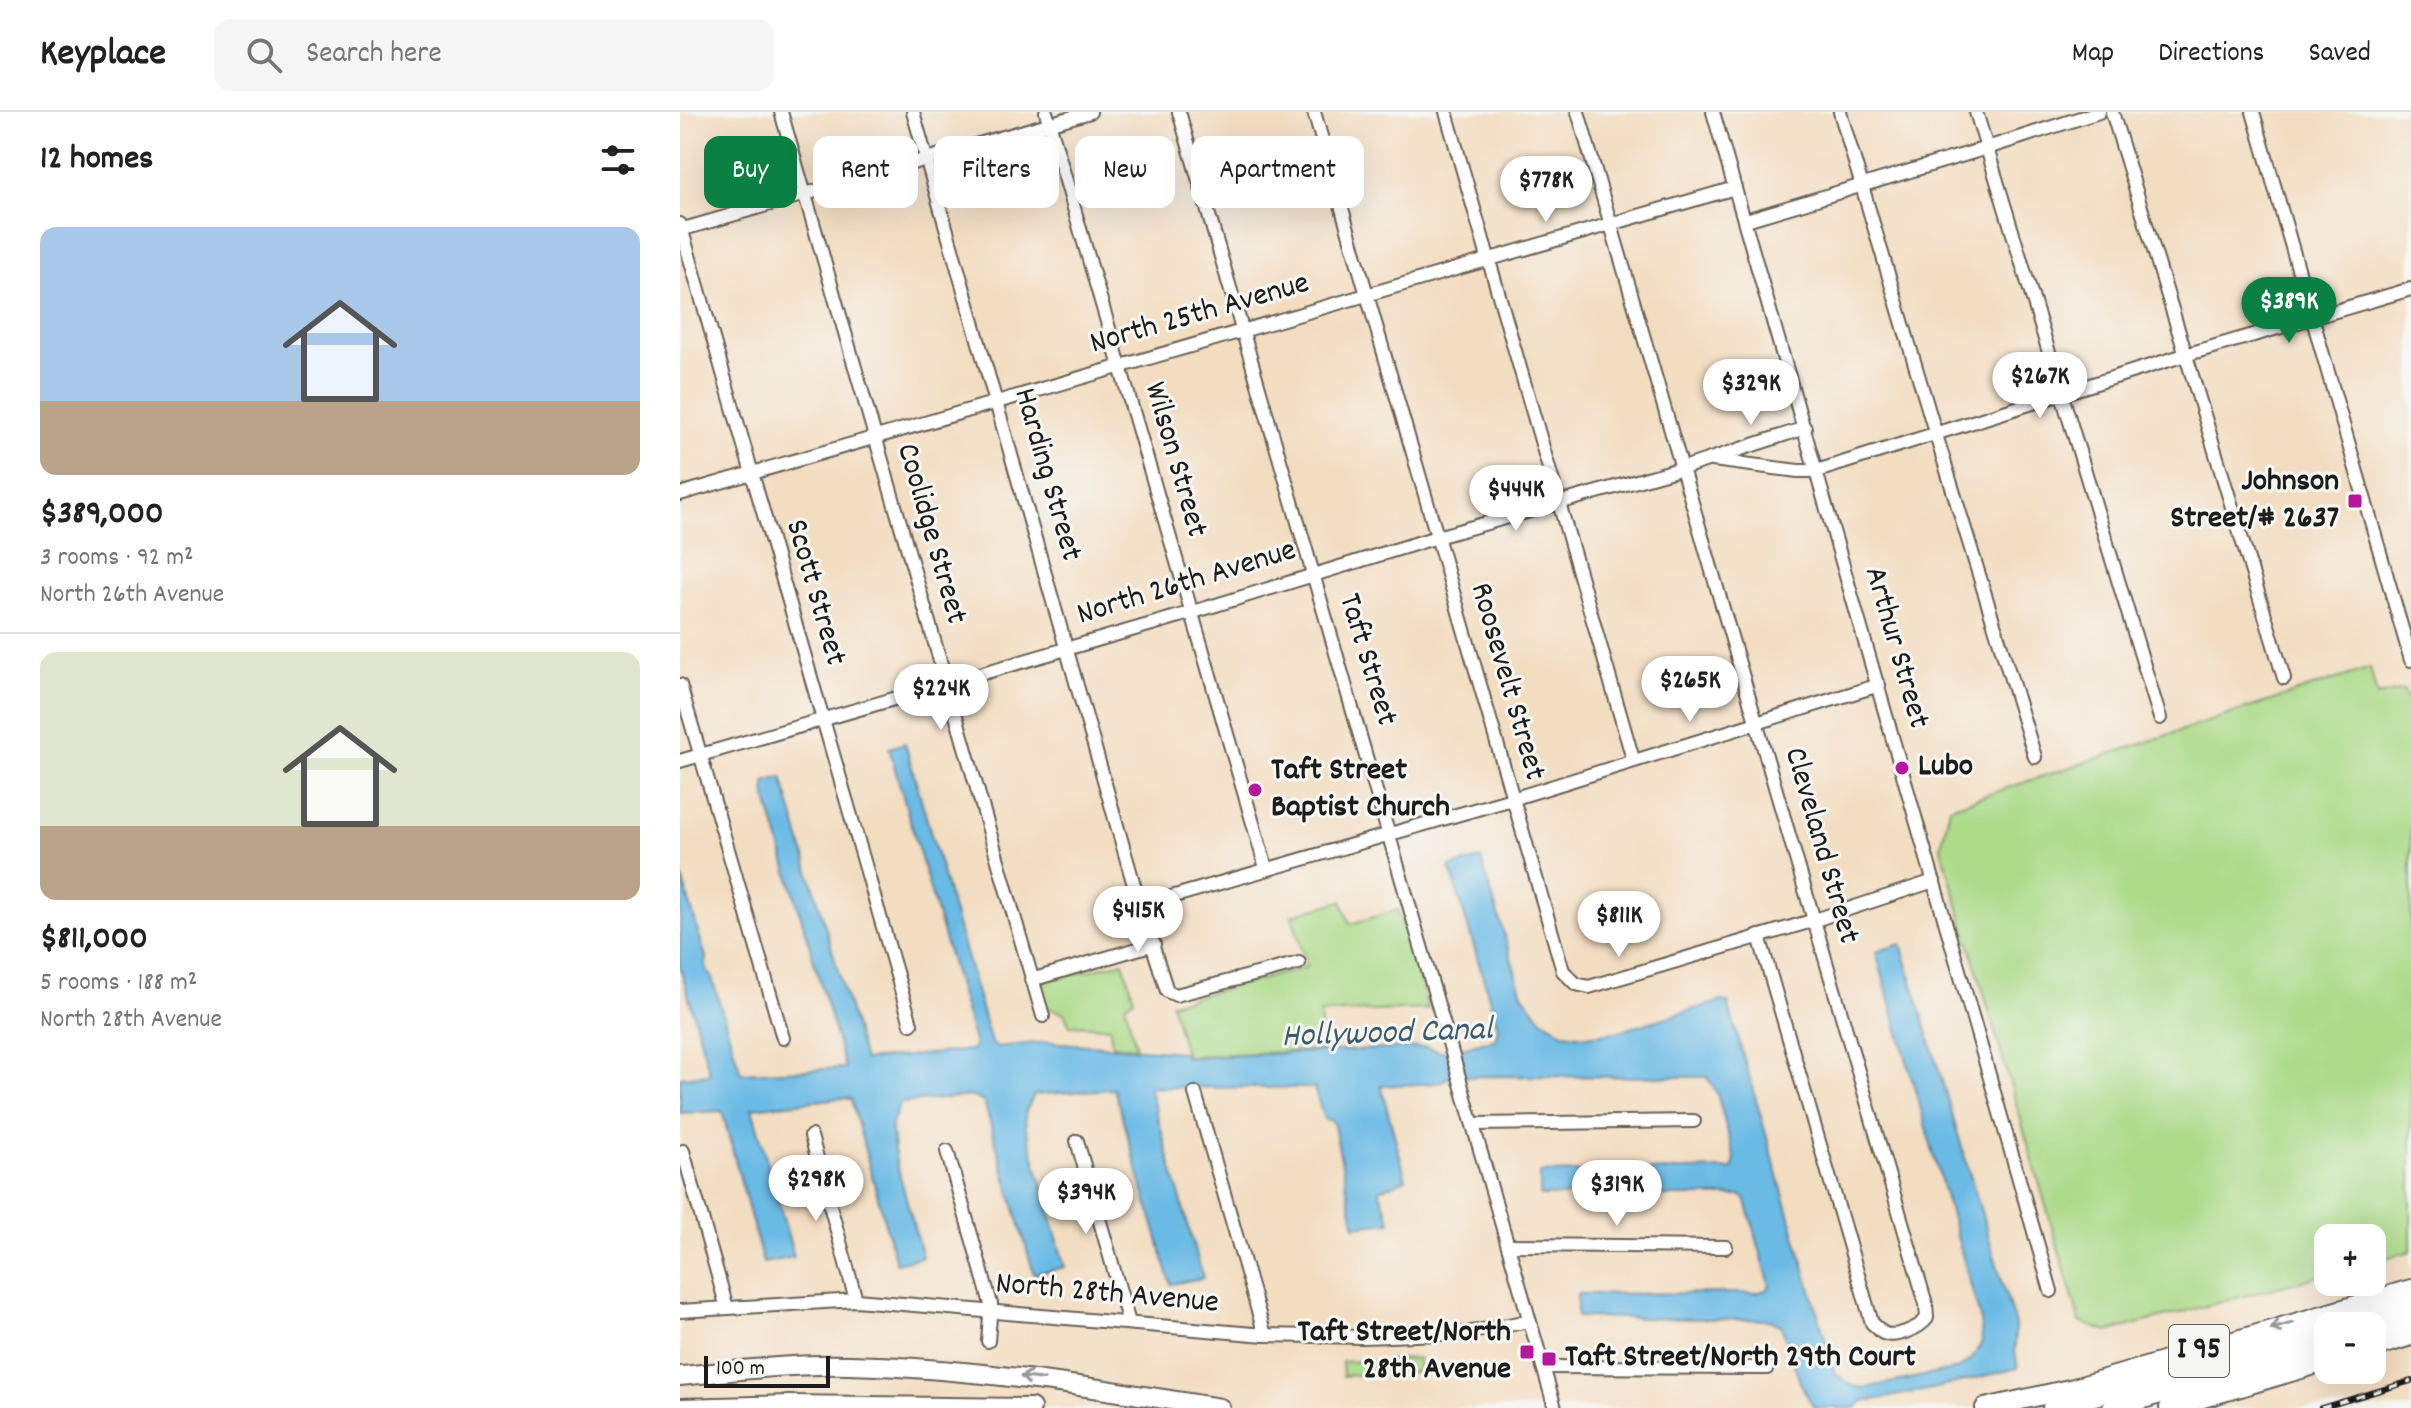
<!DOCTYPE html>
<meta charset="utf-8">
<style>
body{margin:0;font-family:Dekko,sans-serif;background:#f6f6f6;color:#222;height:100vh;display:flex;flex-direction:column;font-size:30px;white-space:nowrap}
*{box-sizing:border-box;margin:0}
p{font-size:26px;color:#767676}
.icon{flex:none;width:44px;height:44px;fill:none;stroke:currentColor;stroke-width:2;stroke-linecap:round;stroke-linejoin:round}
.map{position:relative;flex:1;overflow:hidden}
.panel{display:flex;flex-direction:column;background:#fff;width:680px}
.panel>*{flex:none}
.guide{position:absolute;left:24px;top:24px;width:760px;height:72px;display:flex;gap:16px}
.tools{position:absolute;left:1634px;top:1112px;display:grid;gap:16px}
.tools a{display:grid;place-items:center;width:72px;height:72px;border-radius:16px;background:#fff;box-shadow:0 8px 32px #0002;font-size:40px}
.scale{position:absolute;left:24px;bottom:20px;width:126px;box-sizing:border-box;padding-left:8px;border:4px solid #1c1c1c;border-top:0;font-size:22px;line-height:28px;white-space:nowrap;color:#1c1c1c;-webkit-text-stroke:6px #f6f6f2;paint-order:stroke}
.price{position:absolute;translate:-50% -68px;padding:0 18px;border-radius:28px;background:#fff;color:#222;font-size:26px;line-height:52px;filter:drop-shadow(0 2px 4px #0008)}
.price::after{content:'';position:absolute;left:50%;top:48px;width:24px;height:18px;margin-left:-12px;background:inherit;clip-path:polygon(0 0,100% 0,50% 100%)}
.price.current{background:#0b8043;color:#fff}
ul{padding:0;list-style:none}
li{display:grid;align-content:center;gap:16px;height:424px;padding:0 40px}
li+li{border-top:2px solid #e0e0e0}
li span{display:grid;place-items:center;height:248px;border-radius:16px;color:#555}
li>.icon{margin-inline-start:auto}
span .icon{width:144px;height:144px;fill:#fffc;stroke-width:1}
li b{font-size:34px}
h2{display:flex;justify-content:space-between;align-items:center;height:96px;padding:0 40px;font-size:34px}
.chip{padding:0 28px;border-radius:16px;background:#fff;box-shadow:0 8px 32px #0002;font-size:28px;line-height:72px}
.chip.current{background:#0b8043;color:#fff}
header{display:flex;align-items:center;gap:48px;box-sizing:border-box;height:112px;padding:0 40px;background:#fff;border-bottom:2px solid #e0e0e0}
header strong{font-size:38px}
nav{display:flex;gap:44px;margin-inline-start:auto;font-size:28px}
.search{width:560px;height:72px;background:#f6f6f6;display:flex;align-items:center;gap:20px;box-sizing:border-box;padding:0 28px;border-radius:16px;color:#767676;font-size:30px}
main{display:flex;flex:1;min-height:0}
.map>svg:first-child{display:block}
.green{fill:#abda88;stroke:#647b52;stroke-width:2}
.water{fill:#69bae5;stroke:#426b80;stroke-width:2}
.lines{fill:none;stroke-linecap:round;stroke-linejoin:round}
.minor-casing{stroke:#676056;stroke-width:16}
.highway-casing{stroke:#676056;stroke-width:22}
.minor{stroke:#fff;stroke-width:12}
.highway{stroke:#fff;stroke-width:18}
.rail-casing{stroke:#1c1c1c;stroke-width:6}
.rail{stroke:#f6f6f2;stroke-width:3;stroke-dasharray:9;stroke-linecap:butt}
.oneway{stroke:#999}
.poi-dot{fill:#b5179e;stroke:#f6f6f2;stroke-width:3}
.labels{text-anchor:middle;dominant-baseline:central;stroke-width:6;stroke-linejoin:round;paint-order:stroke}
.shield{fill:#f6f6f2;stroke:#5d5d5c;stroke-width:2}
.shield-label{font-size:30px;font-weight:bold;fill:#1c1c1c}
.street-label{font-size:32px;fill:#1c1c1c;stroke:#f6f6f2}
.poi-label{font-size:32px;font-weight:bold;fill:#1c1c1c;stroke:#f6f6f2;text-anchor:start}
.water-label{font-size:34px;font-style:italic;fill:#3b5b6c;stroke:#f6f6f2}
</style>
<header>
<strong>Keyplace</strong>
<div class="search"><svg class="icon" aria-label="search" viewBox="0 0 24 24"><circle cx="10" cy="10" r="6"/><path d="M15 15l6 6"/></svg>Search here</div>
<nav><a>Map</a><a>Directions</a><a>Saved</a></nav>
</header>
<main>
<section class="panel">
<h2>12 homes<svg class="icon" aria-label="filters" viewBox="0 0 24 24"><path d="M4 7h16M4 17h16"/><circle cx="9" cy="7" r="2"/><circle cx="15" cy="17" r="2"/></svg></h2>
<ul>
<li><span style="background:linear-gradient(#a9c7e8 70%,#b9a48a 0)"><svg class="icon" aria-label="home" viewBox="0 0 24 24"><path d="M3 11l9-7 9 7M6 9v11h12V9"/></svg></span><div><b>$389,000</b><p>3 rooms · 92 m²</p><p>North 26th Avenue</p></div></li>
<li><span style="background:linear-gradient(#dfe7d0 70%,#b9a48a 0)"><svg class="icon" aria-label="home" viewBox="0 0 24 24"><path d="M3 11l9-7 9 7M6 9v11h12V9"/></svg></span><div><b>$811,000</b><p>5 rooms · 188 m²</p><p>North 28th Avenue</p></div></li>
</ul>
</section>
<div class="map">
<svg width="1731" height="1296" viewBox="0 0 1731 1296">
<rect width="100%" height="100%" fill="#f6f6f2"/>
<filter id="ink" filterUnits="userSpaceOnUse"><feTurbulence type="fractalNoise" baseFrequency=".0125" numOctaves="2"/><feDisplacementMap in="SourceGraphic" scale="16" xChannelSelector="R" yChannelSelector="G"/><feConvolveMatrix kernelMatrix="1 2 1 2 8 2 1 2 1" color-interpolation-filters="sRGB"/></filter>
<filter id="wash" filterUnits="userSpaceOnUse"><feTurbulence type="fractalNoise" baseFrequency=".006" numOctaves="4" result="noise"/><feDisplacementMap in="SourceGraphic" scale="32" xChannelSelector="R" yChannelSelector="G"/><feGaussianBlur stdDeviation="1.8" result="paint"/><feColorMatrix in="noise" values="0 0 0 0 0 0 0 0 0 0 0 0 0 0 0 0 0 1.4 0 .05"/><feComposite in="paint" operator="in"/></filter>
<g filter="url(#wash)">
<rect width="100%" height="100%" fill="#f3ddc1"/>
<g class="green">
<polygon points="1690,556 1697,584 1724,578 1731,603 1731,1139 1692,1150 1692,1126 1648,1126 1648,1162 1427,1220 1400,1210 1261,735 1270,695"/>
<polygon points="662,789 670,812 718,798 748,897 640,901 643,938 506,944 491,891 627,855 612,803"/>
<polygon points="443,850 454,887 445,893 456,935 432,933 430,915 390,913 384,901 366,895 358,871"/>
<polygon points="738,1246 739,1260 709,1262 708,1248"/>
<polygon points="692,1249 693,1262 663,1264 662,1250"/>
</g>
<path class="water" d="M225,631L311,931L316,935L367,930L503,940L505,946L746,935C774,947 787,930 815,928L818,915L770,755L801,747L842,882L862,907L884,921L905,924L937,920L1042,889L1048,891L1155,1261L1173,1274L1185,1276L1278,1257L1291,1248L1302,1230L1301,1209L1196,840L1221,832L1335,1213V1239L1338,1256L1252,1277L1182,1290L1175,1296H1134L1120,1270L1101,1213L1090,1208L897,1205V1182L1075,1181L1086,1178L1090,1173L1066,1089L1062,1084H860V1061L1052,1057L1055,1048L1037,981L1027,965L800,964L767,966L757,971L701,974L726,1067L699,1078L711,1110L675,1114L653,1009L644,1007L634,976L469,975L523,1166L491,1172L434,977L354,983L345,1001L346,1016L385,1155L354,1162L304,990L291,984L220,991L211,1014L215,1045L242,1145L216,1151L171,987L161,986L72,996L114,1145L83,1151L42,999L0,1001V965L30,962L0,854V759L27,849L25,850L29,863H31L61,961L165,956L86,684L85,670L102,665L184,948L292,938L295,933L209,636Z"/>
</g>
<g filter="url(#ink)">
<g class="lines">
<g class="minor-casing">
<g id="minor">
<polyline points="101,0 363,904"/>
<polyline points="233,0 460,794 487,879 496,883 619,851"/>
<polyline points="366,0 586,756"/>
<polyline points="499,0 875,1296"/>
<polyline points="634,0 883,859 896,872 909,875 1135,808 1254,769"/>
<polyline points="766,0 953,647"/>
<path d="M898,0L1246,1192L1247,1206C1240,1216 1215,1227 1203,1221C1199,1218 1196,1214 1192,1211L1079,824"/>
<polyline points="1033,0 1371,1179"/>
<polyline points="1160,0 1256,323 1355,645"/>
<polyline points="1296,0 1480,606"/>
<polyline points="1432,0 1604,566"/>
<polyline points="1573,0 1731,548"/>
<polyline points="1066,108 1307,36 1419,0"/>
<polyline points="0,112 231,912"/>
<polyline points="0,118 410,0"/>
<polyline points="1033,348 1118,359 1137,359 1505,243 1731,177"/>
<polyline points="0,382 1055,76"/>
<polyline points="0,573 103,926"/>
<polyline points="0,649 510,501 757,425 1003,356 1125,316"/>
<polyline points="460,794 832,687 1199,573"/>
<polyline points="351,868 474,832"/>
<polyline points="515,981 585,1223"/>
<polyline points="794,1012 1014,1009"/>
<polyline points="131,1024 176,1188"/>
<polyline points="397,1029 449,1211"/>
<polyline points="3,1039 47,1196"/>
<polyline points="267,1039 311,1192 308,1229"/>
<polyline points="828,1133 1046,1135"/>
<polyline points="0,1199 176,1188 585,1223 683,1225 786,1221 849,1209"/>
<polyline points="863,1255 1087,1256"/>
</g>
</g>
<g class="highway-casing">
<g id="highway">
<polyline points="1661,1214 1731,1194"/>
<polyline points="1692,1221 1731,1209"/>
<polyline points="1692,1236 1731,1224"/>
<path d="M0,1264C57,1259 113,1251 170,1253C295,1256 417,1276 540,1296"/>
<polyline points="0,1296 109,1293 351,1296"/>
<polyline points="1305,1296 1394,1276 1731,1177"/>
<polyline points="1372,1296 1648,1218"/>
<polyline points="1432,1296 1648,1233"/>
<polyline points="1489,1296 1648,1249"/>
</g>
</g>
<use href="#minor" class="minor"/>
<use href="#highway" class="highway"/>
<g class="rail-casing">
<polyline id="rail" points="1641,1296 1731,1269"/>
</g>
<use href="#rail" class="rail"/>
</g>
<defs><path id="oneway-shaft" d="M-6 0H5M1.5-3L5.5 0L1.5 3" fill="none" stroke-width="1.6" stroke-linecap="round" stroke-linejoin="round" transform="scale(2)"/></defs>
<g class="oneway">
<use href="#oneway-shaft" transform="translate(1602 1214) rotate(164)"/>
<use href="#oneway-shaft" transform="translate(352 1266) rotate(-173)"/>
</g>
</g>
<g class="poi-dot">
<rect x="1667" y="381" width="16" height="16" rx="4"/>
<circle cx="1222" cy="656" r="8"/>
<circle cx="575" cy="678" r="8"/>
<rect x="839" y="1232" width="16" height="16" rx="4"/>
<rect x="861" y="1239" width="16" height="16" rx="4"/>
</g>
<g class="labels">
<rect class="shield" x="1489" y="1213" width="60" height="52" rx="6"/>
<g class="shield-label">
<text x="1519" y="1239">I 95</text>
</g>
<g class="street-label">
<text transform="translate(520 203) rotate(-16)">North 25th Avenue</text>
<text transform="translate(494 348) rotate(74)">Wilson Street</text>
<text transform="translate(366 363) rotate(74)">Harding Street</text>
<text transform="translate(250 422) rotate(74)">Coolidge Street</text>
<text transform="translate(507 472) rotate(-17)">North 26th Avenue</text>
<text transform="translate(134 481) rotate(74)">Scott Street</text>
<text transform="translate(1215 536) rotate(74)">Arthur Street</text>
<text transform="translate(686 548) rotate(73)">Taft Street</text>
<text transform="translate(826 570) rotate(74)">Roosevelt Street</text>
<text transform="translate(1140 734) rotate(74)">Cleveland Street</text>
<text transform="translate(427 1183) rotate(5)">North 28th Avenue</text>
</g>
<g class="poi-label">
<text x="1659" y="371" text-anchor="end">Johnson<tspan x="1659" dy="37">Street/# 2637</tspan></text>
<text x="1238" y="656">Lubo</text>
<text x="591" y="660">Taft Street<tspan x="591" dy="37">Baptist Church</tspan></text>
<text x="831" y="1222" text-anchor="end">Taft Street/North<tspan x="831" dy="37">28th Avenue</tspan></text>
<text x="885" y="1247">Taft Street/North 29th Court</text>
</g>
<g class="water-label">
<text transform="translate(707 923) rotate(-2)">Hollywood Canal</text>
</g>
</g>
</svg>
<div class="tools">
<a>+</a>
<a>−</a>
</div>
<div class="scale">100 m</div>
<b class="price" style="left:866px;top:112px">$778K</b>
<b class="price current" style="left:1609px;top:233px">$389K</b>
<b class="price" style="left:1360px;top:308px">$267K</b>
<b class="price" style="left:1071px;top:315px">$329K</b>
<b class="price" style="left:836px;top:421px">$444K</b>
<b class="price" style="left:1010px;top:612px">$265K</b>
<b class="price" style="left:261px;top:620px">$224K</b>
<b class="price" style="left:458px;top:842px">$415K</b>
<b class="price" style="left:939px;top:847px">$811K</b>
<b class="price" style="left:136px;top:1111px">$298K</b>
<b class="price" style="left:937px;top:1116px">$319K</b>
<b class="price" style="left:406px;top:1124px">$394K</b>
<div class="guide">
<a class="chip current">Buy</a>
<a class="chip">Rent</a>
<a class="chip">Filters</a>
<a class="chip">New</a>
<a class="chip">Apartment</a>
</div>
</div>
</main>
